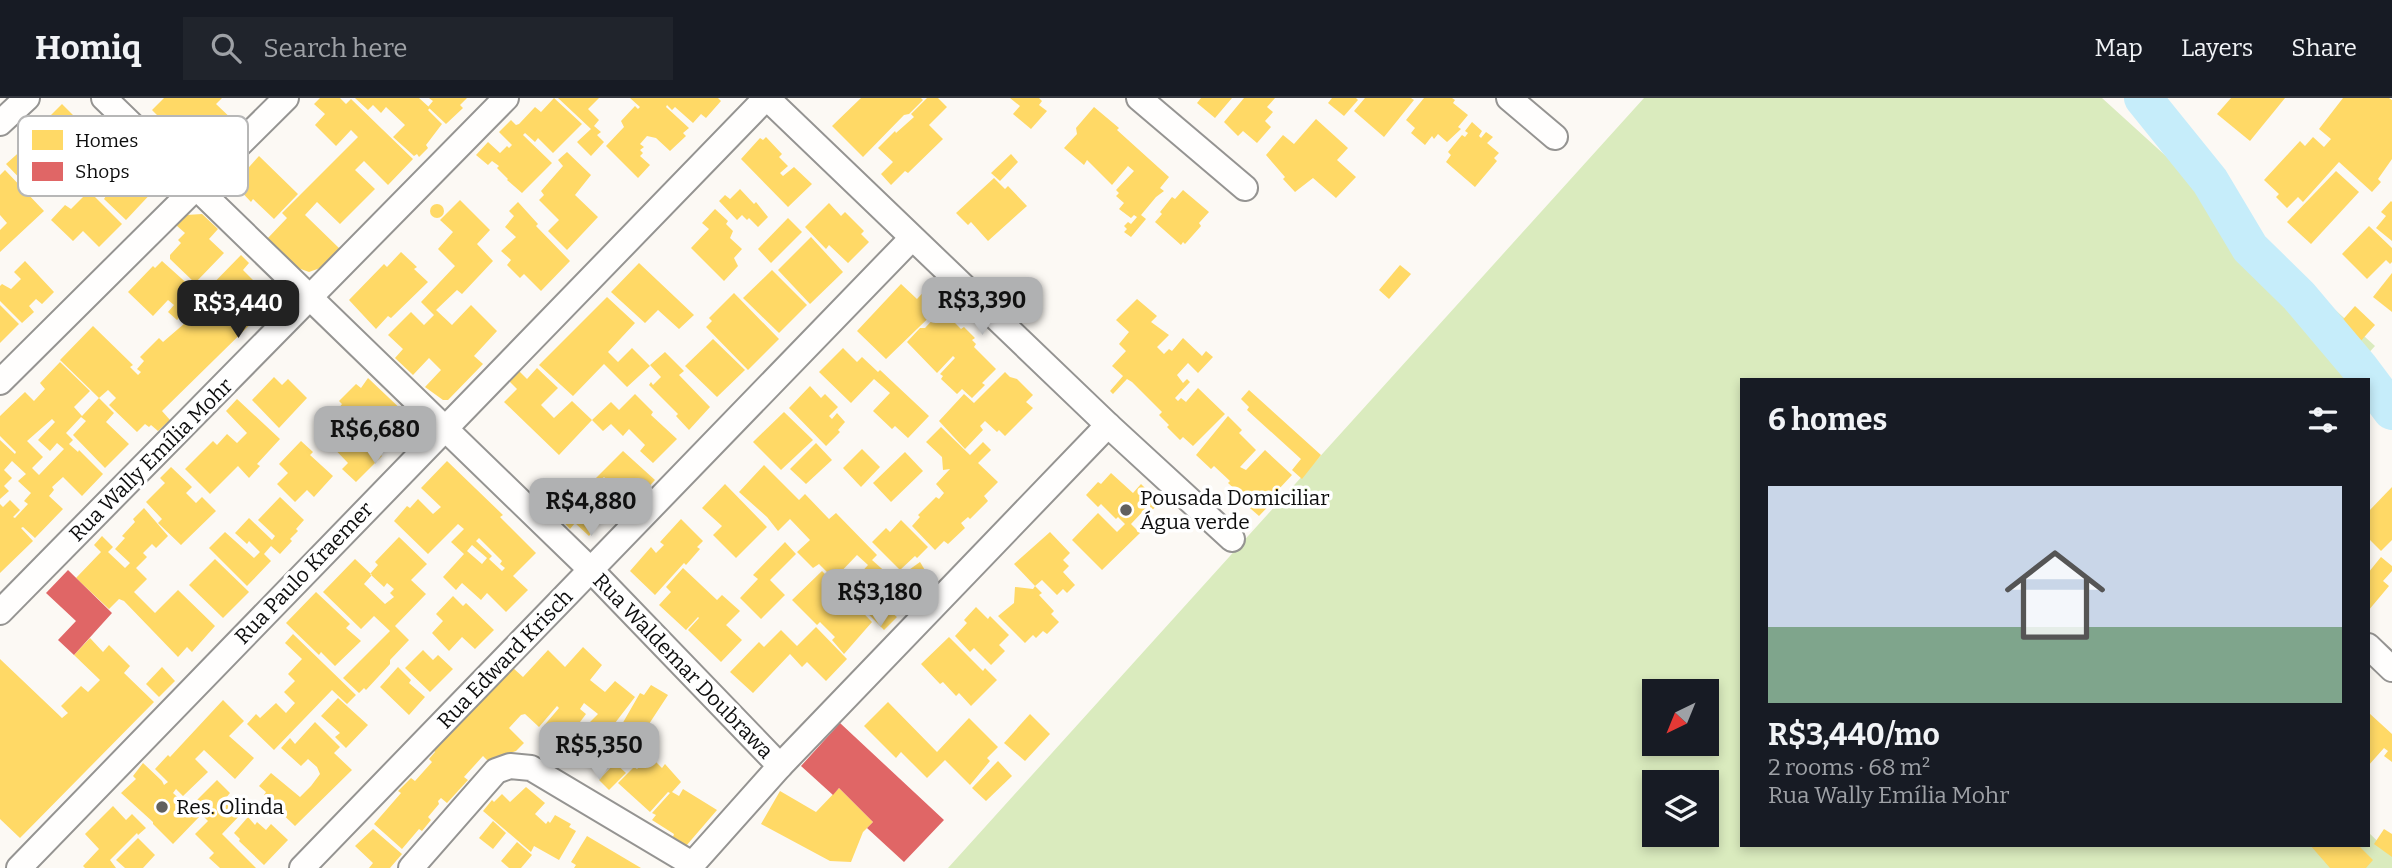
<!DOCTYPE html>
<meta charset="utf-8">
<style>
body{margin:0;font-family:Bitter,serif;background:#20242c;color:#f1f3f6;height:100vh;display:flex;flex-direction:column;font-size:26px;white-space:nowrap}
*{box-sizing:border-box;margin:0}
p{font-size:23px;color:#9ea1a6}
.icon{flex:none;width:38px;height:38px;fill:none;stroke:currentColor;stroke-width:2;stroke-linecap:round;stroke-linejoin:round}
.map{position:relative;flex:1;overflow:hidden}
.details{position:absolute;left:1740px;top:280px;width:630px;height:469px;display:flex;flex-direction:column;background:#171b24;border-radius:0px;box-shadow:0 4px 10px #0003}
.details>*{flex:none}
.needle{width:46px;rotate:223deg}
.buttons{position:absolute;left:1642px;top:581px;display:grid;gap:14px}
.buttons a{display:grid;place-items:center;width:77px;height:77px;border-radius:0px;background:#171b24;box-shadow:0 4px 10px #0003;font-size:35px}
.price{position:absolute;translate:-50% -60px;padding:0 16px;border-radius:14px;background:#b0b1b2;color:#111;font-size:23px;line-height:46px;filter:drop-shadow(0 2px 4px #0008)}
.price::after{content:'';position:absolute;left:50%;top:42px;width:21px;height:16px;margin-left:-10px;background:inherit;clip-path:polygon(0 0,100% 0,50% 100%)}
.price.active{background:#222;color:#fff}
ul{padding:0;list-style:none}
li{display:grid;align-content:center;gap:14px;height:371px;padding:0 28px}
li+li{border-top:2px solid #363941}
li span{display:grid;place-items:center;height:217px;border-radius:0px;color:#555}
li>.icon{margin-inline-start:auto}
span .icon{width:126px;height:126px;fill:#fffc;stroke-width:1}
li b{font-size:30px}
h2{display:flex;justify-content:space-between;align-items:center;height:84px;padding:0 28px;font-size:30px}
header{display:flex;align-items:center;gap:42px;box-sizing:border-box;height:98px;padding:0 35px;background:#171b24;border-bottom:2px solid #363941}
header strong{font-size:33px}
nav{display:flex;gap:38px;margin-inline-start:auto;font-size:24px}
.search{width:490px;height:63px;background:#20242c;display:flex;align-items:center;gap:18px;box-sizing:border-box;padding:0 24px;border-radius:0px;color:#9ea1a6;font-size:26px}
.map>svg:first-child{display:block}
.forest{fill:#daebbe;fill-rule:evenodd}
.homes{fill:#ffd966;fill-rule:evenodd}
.shops{fill:#e06666}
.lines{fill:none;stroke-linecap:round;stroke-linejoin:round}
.river{stroke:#c6edfa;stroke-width:38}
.minor-casing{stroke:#959492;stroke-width:28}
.minor{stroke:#fffefd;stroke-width:24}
.poi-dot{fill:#61605e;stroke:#fff;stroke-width:2.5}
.labels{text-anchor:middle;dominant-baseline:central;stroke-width:7;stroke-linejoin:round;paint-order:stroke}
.street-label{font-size:21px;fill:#0e0e0e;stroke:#fff}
.poi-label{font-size:21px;fill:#0e0e0e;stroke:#fff;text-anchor:start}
.key{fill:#fff;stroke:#b7b7b7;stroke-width:2}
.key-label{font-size:19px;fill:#0e0e0e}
</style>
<header>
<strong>Homiq</strong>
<div class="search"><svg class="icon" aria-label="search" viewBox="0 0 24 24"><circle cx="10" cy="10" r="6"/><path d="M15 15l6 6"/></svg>Search here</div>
<nav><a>Map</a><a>Layers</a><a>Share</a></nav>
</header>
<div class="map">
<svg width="2392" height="770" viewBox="0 0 2392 770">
<rect width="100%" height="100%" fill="#fcf9f4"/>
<path class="forest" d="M1644,0H2102L2375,248L2344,282H1741V747H2368V734L2392,757V770H948ZM1654,593H1706V646H1654ZM1654,684H1706V737H1654Z"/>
<g class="homes">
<polygon points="164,0 222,0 216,6 236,25 224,37 216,31 199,49 172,22 167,27 152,12"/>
<polygon points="320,0 340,0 346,6 351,1 413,61 388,87 364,63 355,72 375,91 340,126 317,104 305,117 340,151 323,169 309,174 298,170 267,141 287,120 282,115 358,39 351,32 336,48 315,27 325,16 314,6"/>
<polygon points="355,0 419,0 430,10 428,12 442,26 426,47 428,50 419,59 417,56 414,58 393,39 405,27 386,9 381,15 373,7 368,12"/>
<polygon points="429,0 467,0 460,7 463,10 446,26 428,9 433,3"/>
<polygon points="554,0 582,26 553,55 538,40 535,44 525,35 523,37 552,65 522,95 507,82 508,81 497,70 499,68 492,63 488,67 476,57 488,44 500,55 507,48 509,50 512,47 499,34 511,22 516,27 519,26 535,9 541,14"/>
<polygon points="558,0 599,0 588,11 599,22 594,28 601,34 597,37 604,44 591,58 577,44 591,31"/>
<polygon points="630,0 718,0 721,3 706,20 701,16 693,25 675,9 672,12 667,7 666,9 689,30 683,35 686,38 670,53 656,40 647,38 640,46 644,49 640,52 643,55 640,58 650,67 638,80 606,48 624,29 621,23 635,8 638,11 640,9"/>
<polygon points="861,0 921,0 923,2 909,16 904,17 863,59 832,28"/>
<polygon points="927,0 938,0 947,9 929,27 943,41 908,75 905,73 891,87 881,76 893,64 878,50 895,33 896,35 914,19 911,16"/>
<polygon points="1010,0 1039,0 1042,3 1039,7 1047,13 1031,31 1013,16 1020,8"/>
<polygon points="1201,0 1232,0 1215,20 1197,5"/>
<polygon points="1244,0 1275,0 1267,9 1273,14 1265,23 1271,29 1257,45 1243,33 1238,38 1224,24"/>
<polygon points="1332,0 1356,0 1358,2 1344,18 1328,5"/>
<polygon points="1365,0 1411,0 1414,2 1384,39 1354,13"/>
<polygon points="1424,0 1452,0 1455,2 1453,5 1468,17 1458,29 1461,31 1447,44 1438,36 1434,41 1432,38 1425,47 1411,35 1415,30 1406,22"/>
<polygon points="2231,0 2285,0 2250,43 2217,16"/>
<polygon points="2343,0 2389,0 2392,2 2392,61 2378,81 2381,84 2372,94 2339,64 2303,104 2298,99 2287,110 2276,99 2279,96 2264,82 2300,43 2305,48 2313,39 2324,49 2331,41 2319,31"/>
<polygon points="62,6 75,19 68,26 89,48 71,66 37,31"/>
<polygon points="1094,9 1119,30 1117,32 1169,79 1160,90 1164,93 1156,99 1141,117 1146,121 1131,139 1124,134 1127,131 1124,128 1128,124 1131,126 1137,119 1134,117 1131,120 1119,111 1124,105 1116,98 1119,95 1116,92 1134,73 1128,68 1112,87 1087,62 1084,67 1064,50 1077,36 1076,30"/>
<polygon points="1316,21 1348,50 1337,62 1356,79 1336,100 1313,80 1295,94 1283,81 1285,79 1266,57 1283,37 1294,46"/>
<polygon points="1472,24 1482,33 1479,38 1481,40 1486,34 1493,39 1487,45 1499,55 1494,60 1497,63 1475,89 1446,64 1451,57 1448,54 1462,37 1465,39 1468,35 1465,33"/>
<polygon points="34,34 80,82 68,92 47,70 28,89 6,66 25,49 38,62 46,53 36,44 32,48 26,42"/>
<polygon points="766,39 782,56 779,59 788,68 780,75 783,78 794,69 812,86 788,109 741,61 760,40 763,42"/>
<polygon points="120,40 137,56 127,67 132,72 133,69 156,90 126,122 104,101 106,98 100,93 107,85 92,70"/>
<polygon points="567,54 591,77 575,97 598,119 567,152 548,133 559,122 539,102 544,97 541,93 563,68 558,62"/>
<polygon points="1011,56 1018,64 1000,83 991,75"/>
<polygon points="259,58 298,96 274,121 253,101 251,104 234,86"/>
<polygon points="5,72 44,113 0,154 0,132 7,125 0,117 0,77"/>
<polygon points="2336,73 2359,94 2311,146 2287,124"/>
<polygon points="994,80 1005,91 1008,88 1027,108 988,143 971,124 968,127 956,115"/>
<polygon points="740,91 754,106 756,104 768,119 758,129 749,120 747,122 742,117 737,122 719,103 725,97 730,101"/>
<polygon points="1183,92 1209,114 1199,125 1201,128 1185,146 1183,144 1181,147 1155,124 1162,116 1160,114 1172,99 1175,101"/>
<polygon points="89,93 122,126 99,149 83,133 73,143 51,122 65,107 71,111"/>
<polygon points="460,102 490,132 477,146 493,163 462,196 457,192 436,212 452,227 471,207 497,233 474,258 483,266 448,302 443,302 425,289 441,272 429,260 413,277 395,260 403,251 388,237 411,214 424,227 434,217 421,204 455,168 438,151 453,134 440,122"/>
<polygon points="2391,103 2392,104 2392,143 2376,130 2386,118 2381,114"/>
<polygon points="518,104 538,126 536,128 570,163 541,193 524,176 520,180 507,167 511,162 501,153 516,139 505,129 514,118 509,113"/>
<polygon points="829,105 841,118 845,114 864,133 861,136 869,144 848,165 829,147 826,151 805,129"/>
<circle cx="437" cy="113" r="7"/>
<polygon points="715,111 728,123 726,126 733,133 730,140 742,151 734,160 738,168 724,183 691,150 709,131 702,125"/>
<polygon points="202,116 218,131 209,141 224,155 195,185 170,161 170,157 181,145 178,142 185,135 176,127 186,117"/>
<polygon points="788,120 802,134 771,165 758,151"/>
<polygon points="2369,128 2392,150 2392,164 2390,166 2386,162 2367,181 2342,156"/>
<polygon points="811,139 843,174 810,206 778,172"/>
<polygon points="401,154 417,169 414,171 428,184 391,220 388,218 376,231 349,202 384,166 387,169"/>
<path d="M241,157L249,165L243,172L274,203L162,313L170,322L158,333L151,327L149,329L145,326L137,334L109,307L116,300L108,292L99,300L60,262L93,228L133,267L130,269L138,277L141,274L137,271L144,263L140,259L159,240L163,244L185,225L180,219L177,222L168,214L174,207L168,202L153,218L128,194L153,168L155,170L162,163L201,198ZM217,198L227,207L219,216L209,206Z"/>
<polygon points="25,163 54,194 42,206 36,201 29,208 34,214 22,225 0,203 0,188 2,186 11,191 21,181 14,174"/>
<polygon points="639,165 694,217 679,231 658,212 645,225 611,194"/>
<polygon points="1400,167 1411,176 1389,201 1379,192"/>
<polygon points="772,172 807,207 779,235 743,200"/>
<polygon points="2392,175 2392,214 2373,199"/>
<polygon points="901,186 917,201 931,186 947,202 886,261 857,233"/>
<polygon points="734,195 779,241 748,272 706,229 712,223 709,220"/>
<polygon points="607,199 635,225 608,254 618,264 632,250 650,268 627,289 604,266 573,298 539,267"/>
<polygon points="1137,201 1157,218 1151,224 1169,237 1157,249 1164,256 1169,251 1172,253 1183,240 1202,258 1206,253 1213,259 1198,275 1188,265 1177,277 1183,285 1187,281 1190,284 1175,300 1178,303 1181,300 1186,304 1198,290 1225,316 1193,348 1183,339 1180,342 1167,329 1169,327 1159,317 1162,314 1132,284 1127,281 1113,296 1110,293 1123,278 1112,268 1126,253 1119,246 1129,234 1116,222"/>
<polygon points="0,207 19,226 0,245"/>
<polygon points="2355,208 2375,227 2359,245 2338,227"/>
<polygon points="942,212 961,231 964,229 975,240 972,242 976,246 974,249 996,271 982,285 985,287 972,300 962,291 957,296 941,281 943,278 940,276 955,260 953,258 937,275 907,244 920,230 925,230"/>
<polygon points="713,241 745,272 717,299 685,268"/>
<polygon points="843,250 857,264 862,259 878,274 880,272 929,318 908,340 895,328 892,331 873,313 890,295 874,281 851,305 819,274"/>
<polygon points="665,254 684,273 679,277 710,309 689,332 676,318 678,316 649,287 651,284 653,287 661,279 650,267"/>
<path d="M60,264L90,293L74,309L82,318L99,300L114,315L106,324L129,346L105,370L73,337L86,323L81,319L66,335L73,342L69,346L78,354L79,352L103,376L82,398L63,379L52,389L54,392L49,398L63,411L35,440L23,429L21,430L33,443L0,475V406L3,409L10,402L20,412L13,419L15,420L28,406L24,403L31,395L18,383L26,376L12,363L4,372L12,380L4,388L9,393L0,401V342L15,356L16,354L0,338V318L25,294L34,303L45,291L40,285ZM52,321L55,324L38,342L50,353L57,345L64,351L39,377L32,370L43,359L27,343Z"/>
<polygon points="537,270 558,290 541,307 554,320 572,303 592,322 559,357 504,304 517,291 509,283 519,273 527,281"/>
<polygon points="1005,274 1010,279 1017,281 1033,297 1026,304 1033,310 1005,338 999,332 997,334 985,323 980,328 983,332 965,351 939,323 964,296 974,305"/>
<polygon points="274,279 282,287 288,281 307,300 279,330 252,302"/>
<polygon points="368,280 407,317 400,323 403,326 380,351 339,310 342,306 339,303 356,286 361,290"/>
<polygon points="810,288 821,300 825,296 838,309 829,318 832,321 837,315 845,324 838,332 840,334 826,348 789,310"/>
<polygon points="1249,292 1321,357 1302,381 1292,372 1301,361 1247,312 1249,309 1241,301"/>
<polygon points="635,296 653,314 651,317 677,341 653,365 640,353 645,347 629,331 623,338 611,326 603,333 592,322 611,304 619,312"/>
<polygon points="237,301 280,341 257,366 260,368 249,380 238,368 210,396 185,371 213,343 217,347 227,336 237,345 247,335 226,313"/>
<polygon points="784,314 813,342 781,372 753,344"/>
<polygon points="1228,318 1242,332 1239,335 1256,352 1240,369 1246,372 1265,352 1292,377 1278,392 1281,395 1259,418 1235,397 1238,394 1228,385 1230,383 1214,368 1211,371 1196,357"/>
<polygon points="343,323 382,358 356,384 342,371 348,365 325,341"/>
<polygon points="941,329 970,357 983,344 991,352 978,365 998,384 984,398 988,403 970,421 968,419 961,425 965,430 948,446 944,443 935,452 912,428 920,419 918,417 936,399 939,401 944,395 936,386 950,371 943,372 942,359 926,344"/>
<polygon points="301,343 313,354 310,357 333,378 314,399 307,392 295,404 277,386 288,375 279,366"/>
<polygon points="816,345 832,362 806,386 790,371"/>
<polygon points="862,351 880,369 861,389 843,370"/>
<polygon points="623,353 655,382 632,407 623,398 621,394 622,392 617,388 615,390 604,379 598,385 603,390 606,386 620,404 610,414 603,408 593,418 600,425 589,438 575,425 570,431 558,418"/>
<polygon points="905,354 923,373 891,404 873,385"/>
<path d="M447,363L503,417L500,419L536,455L513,478L528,492L506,514L487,495L481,502L462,485L456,492L443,479L464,456L451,444L464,431L458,426L428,456L394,423L407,408L410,410L418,401L433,416L441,409L421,390ZM479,440L502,463L500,466L505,470L502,473L489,461L492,458L476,443ZM472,447L487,460L482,466L467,453Z"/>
<polygon points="764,367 799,402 805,396 829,421 836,415 877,457 872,462 907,493 896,504 894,502 886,510 897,519 884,532 836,483 847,472 855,481 868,467 857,457 834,481 819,466 813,470 797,454 810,442 790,421 778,433 767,419 739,394"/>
<polygon points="171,369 192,389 186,395 196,405 202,399 216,413 181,447 158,425 162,421 146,404 165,385 160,380"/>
<polygon points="1111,375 1133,395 1141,386 1160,405 1150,414 1146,410 1131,426 1140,435 1102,472 1072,442 1098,415 1117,434 1125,426 1118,419 1116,421 1101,406 1098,409 1086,397 1098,384 1101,386"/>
<polygon points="725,386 767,429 736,460 713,437 722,428 702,410"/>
<polygon points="2392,389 2392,442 2381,453 2368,440 2368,414"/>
<polygon points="280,399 304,422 296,431 298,433 290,441 292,443 280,456 271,448 264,456 271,463 247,488 209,450 225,434 254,460 260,454 249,443 247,446 235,435 249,420 272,442 275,438 258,422"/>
<polygon points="144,410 168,438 156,450 152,446 143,455 147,459 136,470 147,481 134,494 155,515 178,492 215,528 192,554 187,549 178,559 124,503 119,501 109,511 76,480 101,454 94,447 102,438 113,449 108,454 125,470 130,465 115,451 125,440 122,438 135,424 133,421"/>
<polygon points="681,421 703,443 697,449 700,451 686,467 684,465 655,497 630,473 651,449 656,455 664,447 660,444"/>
<polygon points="901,422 928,449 917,460 915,458 900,472 872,444 886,430 890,434"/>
<polygon points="1050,434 1070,455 1063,462 1069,468 1063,474 1075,487 1067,495 1063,491 1057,497 1042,482 1035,488 1042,495 1039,497 1054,513 1051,516 1059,524 1047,536 1043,533 1036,540 1033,537 1025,545 998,518 1014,505 1015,489 1033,491 1035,488 1014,466"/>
<polygon points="399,439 427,466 411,482 426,496 395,528 409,542 390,562 390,566 366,592 364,590 359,595 343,580 390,533 374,518 361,531 323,494 355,461 372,477 364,486 385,506 394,499 390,495 394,491 387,485 384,489 370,476 378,467 375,464"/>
<polygon points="785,444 796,456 770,482 785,497 761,521 740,500 758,481 753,477"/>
<polygon points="2381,459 2392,468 2392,473 2383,483 2389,488 2368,513 2368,475"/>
<polygon points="215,461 249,494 223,520 189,487"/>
<polygon points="920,464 928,477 918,487 906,474"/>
<polygon points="683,470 717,502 722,497 740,513 726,527 742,542 721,564 688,532 699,520 698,519 686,532 659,507 671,494 666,489"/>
<polygon points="822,473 872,524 844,556 832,542 835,539 820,524 817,527 792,502"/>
<polygon points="316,494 350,526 346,530 361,543 335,568 321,554 319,557 286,525"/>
<polygon points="453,498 463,508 466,505 494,532 475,551 462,539 449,553 432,535 443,523 436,516"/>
<polygon points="976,509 988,521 990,518 1009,537 999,547 1005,553 991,567 974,550 970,554 955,538 967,525 964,522"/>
<polygon points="816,529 847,561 826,583 807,564 802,569 790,556 753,595 730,574 759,544 764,549 781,532 797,548"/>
<polygon points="293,536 356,597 347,606 332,592 274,652 247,626 256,616 260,620 276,605 286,615 295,605 284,594 295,583 288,576 302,561 285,545"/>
<polygon points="949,539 983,573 985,570 997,582 971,608 959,595 956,598 943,584 940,586 921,566"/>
<polygon points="90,540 103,554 109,547 130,568 124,575 154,604 20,740 0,721 0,561 62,620 68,615 61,608 81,588 88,594 100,582 74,557"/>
<path d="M583,549L602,567L590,582L605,594L615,583L635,599L615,625L619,629L614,634L615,636L610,643L599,636L581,670L552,654L561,638L542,630L559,610L557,608L539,629L525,616L521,617L509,630L524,645L516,653L488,663L483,658L464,679L468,682L447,705L441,700L438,703L439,706L428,719L431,722L422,733L419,731L402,751L374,726L401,695L398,693L411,680L415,683L432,664L429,661L435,654L433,651L512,569L523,579L548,552L565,569ZM584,605L598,616L586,628L580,624L586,616L580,611Z"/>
<polygon points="423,552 433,562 438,557 453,571 430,594 405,570"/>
<polygon points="162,569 175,583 159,599 146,586"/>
<polygon points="398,569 411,582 409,585 425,599 409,617 380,589"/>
<polygon points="651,587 668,597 630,655 621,649 625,639 619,636 623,628 621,628 640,595 644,597"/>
<polygon points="338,600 368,627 346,650 335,639 340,635 321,618"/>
<polygon points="223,602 244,623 229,638 254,660 235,681 204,652 195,661 208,674 183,698 176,691 173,695 199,719 173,746 153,726 153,724 121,695 136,681 133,678 143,665 162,683 164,687 168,684 155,671 168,657 170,659"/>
<polygon points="888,604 937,654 969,620 998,649 987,660 990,663 970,687 945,662 927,680 901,654 896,660 864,628"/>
<polygon points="2369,615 2392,636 2392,664 2384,658 2388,653 2384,650 2368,668"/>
<polygon points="1030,616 1050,636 1025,663 1004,645"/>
<polygon points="315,624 340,649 334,655 352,672 295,728 272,706 264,697 266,694 259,688 271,675 300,699 311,688 320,676 317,669 308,661 301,668 281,650 290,640 295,646"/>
<polygon points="647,661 653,667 656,664 662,670 665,666 681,684 672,694 679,698 683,691 717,712 686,748 673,739 674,736 652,722 656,717 652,715 670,695 668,694 650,714 618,685 634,669 637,671"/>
<polygon points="998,663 1012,678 986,703 972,690"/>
<polygon points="615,665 626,675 609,692 599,682"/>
<polygon points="217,682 230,695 225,701 242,715 222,736 256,770 220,770 209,760 214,755 195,736 208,723 192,707"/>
<polygon points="526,689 545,705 535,716 546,726 548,723 550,725 555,717 571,726 569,729 576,733 559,762 534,748 531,754 483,713 492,702 494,704 502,696 510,704"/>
<polygon points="839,690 873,724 863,734 851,764 830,763 761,726 780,693 816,714"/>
<polygon points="113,708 126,722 132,716 146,730 138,737 137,735 110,762 116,770 85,770 83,768 99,751 85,736"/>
<polygon points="248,719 255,727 257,724 266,732 271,726 288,742 264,767 239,743 240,741 234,735"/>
<polygon points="493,723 506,735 493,751 479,740"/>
<polygon points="373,731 402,756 390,770 369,770 373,765 355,748"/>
<polygon points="2384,731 2392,736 2392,759 2374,746"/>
<polygon points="587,738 641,770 574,770 576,767 571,764"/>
<polygon points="138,740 155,757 143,770 125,770 116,762"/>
<polygon points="517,744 532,757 521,770 509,770 501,763"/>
<polygon points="2310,747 2358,747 2373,762 2366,770 2330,770"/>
</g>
<g class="shops">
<polygon points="68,472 112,515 74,557 58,542 76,523 46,495"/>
<polygon points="840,625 944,722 904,764 867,730 873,724 839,690 833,697 801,668"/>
</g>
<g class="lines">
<polyline class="river" points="2143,0 2210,83 2250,150 2299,198 2359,269 2392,313"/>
<g class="minor-casing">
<g id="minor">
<polyline points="104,0 591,472 780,668"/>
<polyline points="767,0 1108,327 1232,441"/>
<polyline points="1139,0 1245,90"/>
<polyline points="1509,0 1555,39"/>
<polyline points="0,25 27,0"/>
<polyline points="0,284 286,0"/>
<polyline points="0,514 506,0"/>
<polyline points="2368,548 2392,571"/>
<polyline points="19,770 766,0"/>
<polyline points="302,770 912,140"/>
<polyline points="411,770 496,673 510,668 531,670 692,766"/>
<polyline points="689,770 780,668 1108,327"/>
</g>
</g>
<use href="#minor" class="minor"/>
</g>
<g class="poi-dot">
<circle cx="1126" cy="412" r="7"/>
<circle cx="162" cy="709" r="7"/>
</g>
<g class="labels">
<g class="street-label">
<text transform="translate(151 362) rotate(-45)">Rua Wally Emília Mohr</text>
<text transform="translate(304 475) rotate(-46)">Rua Paulo Kraemer</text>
<text transform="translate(505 561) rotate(-46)">Rua Edward Krisch</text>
<text transform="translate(683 568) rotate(46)">Rua Waldemar Doubrawa</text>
</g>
<g class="poi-label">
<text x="1140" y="400">Pousada Domiciliar<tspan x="1140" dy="24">Água verde</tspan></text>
<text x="176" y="709">Res. Olinda</text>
</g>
</g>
<rect x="18" y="18" width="230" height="80" rx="10" class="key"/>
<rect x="32" y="32" width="31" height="20" fill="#ffd966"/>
<rect x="32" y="64" width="31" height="19" fill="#e06666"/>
<g class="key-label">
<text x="75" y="49">Homes</text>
<text x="75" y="80">Shops</text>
</g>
</svg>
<div class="buttons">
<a><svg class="needle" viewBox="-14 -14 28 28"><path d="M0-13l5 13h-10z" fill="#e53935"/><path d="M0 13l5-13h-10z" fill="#9ea1a6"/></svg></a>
<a><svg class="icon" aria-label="layers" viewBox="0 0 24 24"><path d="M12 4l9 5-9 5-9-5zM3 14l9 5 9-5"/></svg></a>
</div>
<b class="price" style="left:982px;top:239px">R$3,390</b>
<b class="price active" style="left:238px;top:242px">R$3,440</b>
<b class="price" style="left:375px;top:368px">R$6,680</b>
<b class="price" style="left:591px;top:440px">R$4,880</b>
<b class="price" style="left:880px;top:531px">R$3,180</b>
<b class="price" style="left:599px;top:684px">R$5,350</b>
<section class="details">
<h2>6 homes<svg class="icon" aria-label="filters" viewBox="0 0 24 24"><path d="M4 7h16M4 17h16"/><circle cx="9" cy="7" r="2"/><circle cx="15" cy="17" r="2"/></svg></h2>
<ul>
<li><span style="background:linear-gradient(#c9d6e8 65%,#7fa58c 0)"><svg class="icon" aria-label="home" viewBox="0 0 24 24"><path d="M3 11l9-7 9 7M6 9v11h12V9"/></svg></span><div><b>R$3,440/mo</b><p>2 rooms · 68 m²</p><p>Rua Wally Emília Mohr</p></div></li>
</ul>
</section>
</div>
